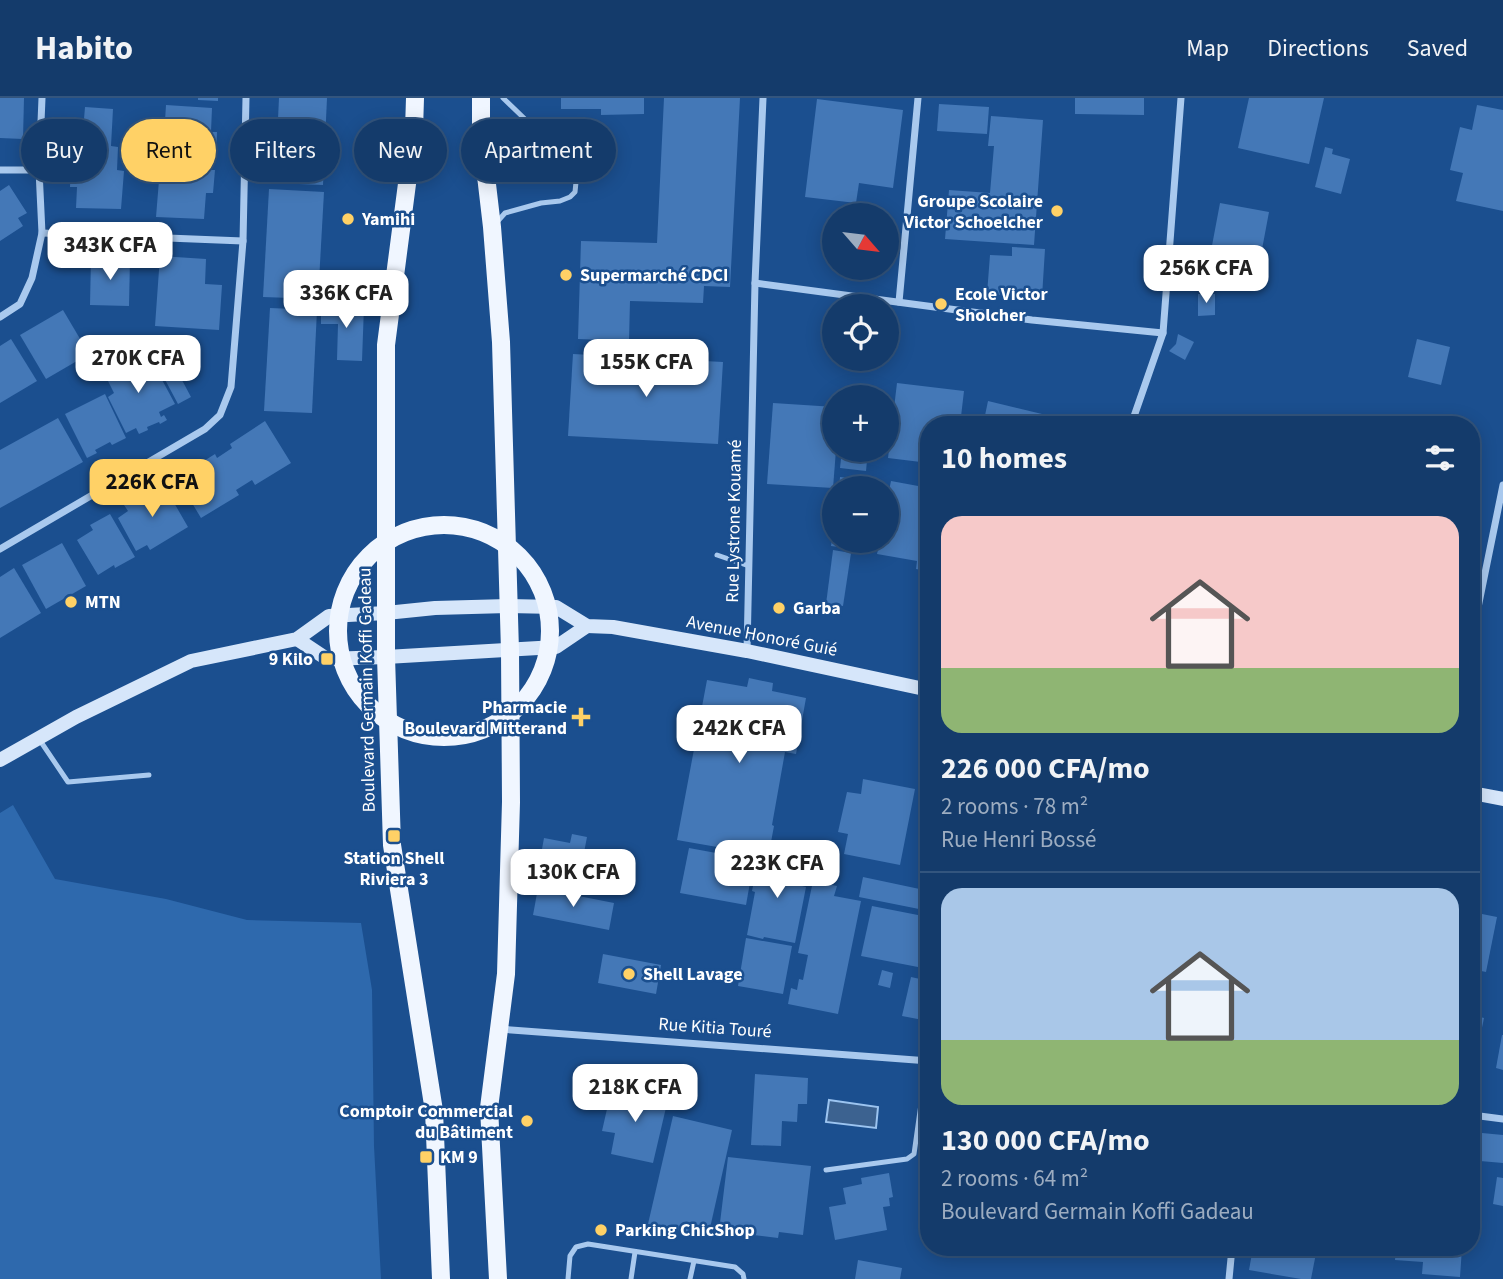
<!DOCTYPE html>
<meta charset="utf-8">
<style>
body{margin:0;font-family:"Source Sans 3",sans-serif;background:#214673;color:#f1f3f6;height:100vh;display:flex;flex-direction:column;font-size:26px;white-space:nowrap}
*{box-sizing:border-box;margin:0}
p{font-size:23px;color:#9dadc1}
.icon{flex:none;width:38px;height:38px;fill:none;stroke:currentColor;stroke-width:2;stroke-linecap:round;stroke-linejoin:round}
.map{position:relative;flex:1;overflow:hidden}
.sheet{position:absolute;left:920px;top:318px;width:560px;height:840px;display:flex;flex-direction:column;background:#143b6b;border-radius:28px;box-shadow:0 4px 18px #0003,0 0 0 2px #33557e}
.sheet>*{flex:none}
.guide{position:absolute;left:21px;top:21px;width:665px;height:63px;display:flex;gap:14px}
.needle{width:46px;rotate:118deg}
.fabs{position:absolute;left:822px;top:105px;display:grid;gap:14px}
.fabs a{display:grid;place-items:center;width:77px;height:77px;border-radius:50%;background:#143b6b;box-shadow:0 4px 18px #0003,0 0 0 2px #33557e;font-size:35px}
.price{position:absolute;translate:-50% -60px;padding:0 16px;border-radius:14px;background:#fff;color:#222;font-size:23px;line-height:46px;filter:drop-shadow(0 2px 4px #0008)}
.price::after{content:'';position:absolute;left:50%;top:42px;width:21px;height:16px;margin-left:-10px;background:inherit;clip-path:polygon(0 0,100% 0,50% 100%)}
.price.current{background:#ffd166;color:#111}
ul{padding:0;list-style:none}
li{display:grid;align-content:center;gap:14px;height:371px;padding:0 21px}
li+li{border-top:2px solid #33557e}
li span{display:grid;place-items:center;height:217px;border-radius:21px;color:#555}
li>.icon{margin-inline-start:auto}
span .icon{width:126px;height:126px;fill:#fffc;stroke-width:1}
li b{font-size:30px}
h2{display:flex;justify-content:space-between;align-items:center;height:84px;padding:0 21px;font-size:30px}
.pill{padding:0 24px;border-radius:32px;background:#143b6b;box-shadow:0 4px 18px #0003,0 0 0 2px #33557e;font-size:24px;line-height:63px}
.pill.current{background:#ffd166;color:#111}
header{display:flex;align-items:center;gap:42px;box-sizing:border-box;height:98px;padding:0 35px;background:#143b6b;border-bottom:2px solid #33557e}
header strong{font-size:33px}
nav{display:flex;gap:38px;margin-inline-start:auto;font-size:24px}
.map>svg:first-child{display:block}
.green{fill:#2e69ad}
.water{fill:#3c6290;stroke:#9cc4f0;stroke-width:2}
.building{fill:#4478b7}
.lines{fill:none;stroke-linecap:round;stroke-linejoin:round}
.lane{stroke:#a9c9ee;stroke-width:5}
.street{stroke:#a9c9ee;stroke-width:7}
.secondary{stroke:#d6e6fa;stroke-width:14}
.primary{stroke:#f0f6ff;stroke-width:18}
.poi-dot{fill:#ffd166;stroke:#1b4f8f;stroke-width:2.5}
.labels{text-anchor:middle;dominant-baseline:central;stroke-width:5;stroke-linejoin:round;paint-order:stroke}
.poi-label{font-size:18px;font-weight:bold;fill:#fff;stroke:#1b4f8f;text-anchor:start}
.street-label{font-size:18px;fill:#fff;stroke:#1b4f8f}
</style>
<header>
<strong>Habito</strong>
<nav><a>Map</a><a>Directions</a><a>Saved</a></nav>
</header>
<div class="map">
<svg width="1503" height="1181" viewBox="0 0 1503 1181">
<rect width="100%" height="100%" fill="#1b4f8f"/>
<polygon class="green" points="13,707 55,781 166,801 247,822 361,825 372,892 374,1048 381,1181 0,1181 0,715"/>
<polygon class="water" points="829,1002 878,1009 876,1030 826,1024"/>
<g class="building">
<polygon points="0,0 24,0 23,41 0,40"/>
<polygon points="198,0 218,0 218,3 198,2"/>
<polygon points="279,0 327,0 323,87 275,85"/>
<polygon points="561,0 644,0 644,16 601,17 601,11 561,11"/>
<polygon points="664,0 740,0 730,189 704,188 703,205 630,203 629,243 578,241 581,143 657,145"/>
<polygon points="1075,0 1144,0 1144,17 1075,16"/>
<polygon points="1249,0 1324,0 1309,66 1238,50"/>
<polygon points="817,1 903,12 893,90 859,85 856,105 805,99"/>
<polygon points="939,6 989,9 987,36 937,33"/>
<polygon points="166,7 212,10 211,34 217,34 216,58 210,58 209,72 215,72 213,95 206,95 204,121 156,119 160,70 162,70"/>
<polygon points="1477,7 1503,12 1503,113 1456,103 1463,75 1450,72 1460,29 1472,32"/>
<polygon points="85,9 113,11 111,48 118,49 117,72 124,73 121,111 76,110 77,89 70,89 71,68 75,68 77,44 82,45"/>
<polygon points="991,18 1043,22 1034,147 945,141 949,92 990,95 994,48 988,48"/>
<polygon points="579,43 598,44 598,73 551,73 552,44"/>
<polygon points="1325,49 1333,51 1332,56 1350,61 1341,96 1315,89"/>
<polygon points="9,87 27,115 18,120 23,128 0,143 0,93"/>
<polygon points="269,91 324,94 318,201 263,199"/>
<polygon points="1220,105 1269,114 1255,189 1206,180"/>
<polygon points="1012,149 1045,151 1042,199 987,196 990,157 1012,158"/>
<polygon points="160,158 206,161 205,186 222,187 219,232 155,228"/>
<polygon points="91,160 130,161 129,208 90,207"/>
<polygon points="1198,196 1215,196 1215,217 1198,218"/>
<polygon points="321,207 364,208 362,263 337,262 338,226 321,226"/>
<polygon points="270,210 317,212 312,315 264,313"/>
<polygon points="63,212 89,256 46,281 20,237"/>
<polygon points="1178,236 1194,244 1185,262 1169,253 1176,246"/>
<polygon points="139,238 187,239 186,261 138,260"/>
<polygon points="11,241 37,283 0,305 0,248"/>
<polygon points="1417,241 1450,249 1441,287 1408,279"/>
<polygon points="573,256 723,264 718,346 568,338"/>
<polygon points="136,258 143,270 153,265 175,306 159,314 161,319 164,317 167,322 160,326 159,324 147,329 148,332 139,336 136,330 126,335 108,299 114,295 104,275"/>
<polygon points="175,269 191,299 178,306 162,276"/>
<polygon points="897,285 964,293 960,327 929,327 929,365 888,360"/>
<polygon points="105,296 126,340 112,347 110,344 95,352 97,355 87,360 65,316"/>
<polygon points="988,303 1067,322 1066,327 983,327"/>
<polygon points="773,305 835,309 836,352 833,390 767,386"/>
<polygon points="58,320 83,364 0,410 0,352"/>
<polygon points="265,323 291,365 255,387 252,382 236,392 239,397 201,420 177,380 215,356 217,360 232,350 230,346"/>
<polygon points="842,352 868,352 866,373 840,370"/>
<polygon points="840,379 879,384 878,390 839,390"/>
<polygon points="891,383 929,390 929,473 916,471 917,463 877,456 880,443 887,443 887,402"/>
<polygon points="162,384 188,429 150,452 147,447 136,453 118,420 128,413 124,407"/>
<polygon points="110,416 135,459 115,470 114,467 98,477 77,442 93,432 90,427"/>
<polygon points="833,435 835,435 835,443 871,443 870,453 831,448"/>
<polygon points="62,445 86,488 46,511 22,467"/>
<polygon points="833,452 851,455 843,508 826,506"/>
<polygon points="14,470 41,515 0,540 0,479"/>
<polygon points="927,497 929,498 929,564 918,563"/>
<polygon points="749,580 773,585 772,593 806,600 796,656 785,654 772,727 774,728 771,744 766,743 763,757 677,742 707,582 747,589"/>
<polygon points="863,681 915,691 900,767 844,756 848,736 838,734 847,694 861,696"/>
<polygon points="572,736 587,739 581,770 540,762 544,740 570,745"/>
<polygon points="689,750 754,762 746,807 680,795"/>
<polygon points="759,758 806,767 802,788 806,789 795,845 764,839 763,841 747,837 755,794 752,793"/>
<polygon points="863,779 929,793 929,813 859,799"/>
<polygon points="813,783 837,788 834,798 861,803 838,916 788,906 791,890 797,892 799,881 803,882 808,857 798,855"/>
<polygon points="538,790 614,805 609,832 533,817"/>
<polygon points="872,808 928,819 918,869 861,858"/>
<polygon points="1472,814 1497,819 1486,874 1472,871"/>
<polygon points="746,840 792,848 783,896 738,888"/>
<polygon points="928,840 929,840 929,858 925,857"/>
<polygon points="603,856 661,867 656,896 598,885"/>
<polygon points="882,872 893,875 890,890 878,887"/>
<polygon points="911,879 929,883 929,892 923,922 902,918"/>
<polygon points="1472,917 1484,920 1474,968 1472,968"/>
<polygon points="1502,937 1503,937 1503,972 1496,970"/>
<polygon points="755,976 808,980 807,1006 798,1006 797,1024 782,1023 781,1048 751,1047"/>
<polygon points="612,989 668,1001 653,1065 611,1056 615,1035 602,1033"/>
<polygon points="673,1018 732,1032 708,1139 648,1126"/>
<polygon points="1482,1035 1503,1037 1503,1065 1480,1063"/>
<polygon points="728,1059 811,1068 803,1137 779,1134 778,1140 719,1133"/>
<polygon points="889,1075 893,1099 889,1100 890,1108 883,1109 887,1132 835,1142 829,1109 846,1106 843,1090 862,1086 861,1080"/>
<polygon points="1497,1079 1503,1080 1503,1108 1493,1106"/>
<polygon points="929,1120 929,1142 922,1138"/>
<polygon points="949,1150 973,1150 969,1158"/>
<polygon points="1253,1150 1317,1150 1311,1181 1301,1181 1249,1172"/>
<polygon points="1396,1150 1462,1150 1460,1179 1422,1176 1423,1164 1395,1162"/>
<polygon points="858,1162 902,1170 900,1181 855,1181"/>
</g>
<g class="lines">
<g class="lane">
<polyline points="503,0 529,25 542,30 577,34 579,43"/>
<polyline points="497,124 505,115 541,105 560,103 570,99 575,94 577,74"/>
<polyline points="717,457 749,468"/>
<polyline points="39,641 68,684 149,677"/>
<polyline points="826,1072 907,1061 914,1056 927,963"/>
<polyline points="568,1181 570,1158 576,1149 588,1146 735,1169 743,1176 744,1181"/>
<polyline points="631,1181 635,1154"/>
<polyline points="690,1181 694,1163"/>
</g>
<g class="street">
<polyline points="0,72 39,72"/>
<polyline points="42,135 243,143"/>
<polyline points="755,185 1032,222 1163,235"/>
<polyline points="899,204 918,0"/>
<polyline points="0,219 20,206 32,180 42,135 39,72 42,0"/>
<polyline points="1131,327 1163,235 1181,0"/>
<polyline points="0,451 205,331 220,317 231,289 243,143 246,0"/>
<polyline points="1472,539 1503,387"/>
<polyline points="747,553 755,185 763,0"/>
<polyline points="499,931 929,963"/>
<polyline points="1472,1017 1503,1021"/>
<polyline points="1229,1181 1232,1150"/>
</g>
<g class="secondary">
<polyline points="297,541 327,561 386,559 556,549 587,528"/>
<polyline points="0,662 76,619 191,563 297,541 329,518 386,515 435,510 508,508 556,509 587,528 613,529 747,553 929,592"/>
<polyline points="1472,695 1503,701"/>
</g>
<g class="primary">
<polyline points="415,0 414,32 386,247 386,559 392,747 434,1013 441,1181"/>
<polyline points="481,0 481,35 492,129 501,244 510,553 511,704 506,876 489,1010 498,1181"/>
<circle cx="444" cy="533" r="106"/>
</g>
</g>
<g class="poi-dot">
<circle cx="1057" cy="113" r="7"/>
<circle cx="348" cy="121" r="7"/>
<circle cx="566" cy="177" r="7"/>
<circle cx="941" cy="206" r="7"/>
<circle cx="71" cy="504" r="7"/>
<circle cx="779" cy="510" r="7"/>
<rect x="320" y="554" width="14" height="14" rx="3.5"/>
<path d="M577.5 608.5h7v7h7v7h-7v7h-7v-7h-7v-7h7z"/>
<rect x="387" y="731" width="14" height="14" rx="3.5"/>
<circle cx="629" cy="876" r="7"/>
<circle cx="527" cy="1023" r="7"/>
<rect x="419" y="1052" width="14" height="14" rx="3.5"/>
<circle cx="601" cy="1132" r="7"/>
</g>
<g class="labels">
<g class="poi-label">
<text x="1043" y="103" text-anchor="end">Groupe Scolaire<tspan x="1043" dy="21">Victor Schoelcher</tspan></text>
<text x="362" y="121">Yamihi</text>
<text x="580" y="177">Supermarché CDCI</text>
<text x="955" y="196">Ecole Victor<tspan x="955" dy="21">Sholcher</tspan></text>
<text x="85" y="504">MTN</text>
<text x="793" y="510">Garba</text>
<text x="313" y="561" text-anchor="end">9 Kilo</text>
<text x="567" y="609" text-anchor="end">Pharmacie<tspan x="567" dy="21">Boulevard Mitterand</tspan></text>
<text x="394" y="760" text-anchor="middle">Station Shell<tspan x="394" dy="21">Riviera 3</tspan></text>
<text x="643" y="876">Shell Lavage</text>
<text x="513" y="1013" text-anchor="end">Comptoir Commercial<tspan x="513" dy="21">du Bâtiment</tspan></text>
<text x="440" y="1059">KM 9</text>
<text x="615" y="1132">Parking ChicShop</text>
</g>
<g class="street-label">
<text transform="translate(734 423) rotate(-89)">Rue Lystrone Kouamé</text>
<text transform="translate(762 538) rotate(11)">Avenue Honoré Guié</text>
<text transform="translate(367 592) rotate(-91)">Boulevard Germain Koffi Gadeau</text>
<text transform="translate(715 930) rotate(4)">Rue Kitia Touré</text>
</g>
</g>
</svg>
<div class="fabs">
<a><svg class="needle" viewBox="-14 -14 28 28"><path d="M0-13l5 13h-10z" fill="#e53935"/><path d="M0 13l5-13h-10z" fill="#9dadc1"/></svg></a>
<a><svg class="icon" aria-label="locate" viewBox="0 0 24 24"><circle cx="12" cy="12" r="6"/><path d="M12 2v4M12 18v4M2 12h4M18 12h4"/></svg></a>
<a>+</a>
<a>−</a>
</div>
<b class="price" style="left:110px;top:184px">343K CFA</b>
<b class="price" style="left:1206px;top:207px">256K CFA</b>
<b class="price" style="left:346px;top:232px">336K CFA</b>
<b class="price" style="left:138px;top:297px">270K CFA</b>
<b class="price" style="left:646px;top:301px">155K CFA</b>
<b class="price current" style="left:152px;top:421px">226K CFA</b>
<b class="price" style="left:739px;top:667px">242K CFA</b>
<b class="price" style="left:777px;top:802px">223K CFA</b>
<b class="price" style="left:573px;top:811px">130K CFA</b>
<b class="price" style="left:635px;top:1026px">218K CFA</b>
<div class="guide">
<a class="pill">Buy</a>
<a class="pill current">Rent</a>
<a class="pill">Filters</a>
<a class="pill">New</a>
<a class="pill">Apartment</a>
</div>
<section class="sheet">
<h2>10 homes<svg class="icon" aria-label="filters" viewBox="0 0 24 24"><path d="M4 7h16M4 17h16"/><circle cx="9" cy="7" r="2"/><circle cx="15" cy="17" r="2"/></svg></h2>
<ul>
<li><span style="background:linear-gradient(#f6c9c9 70%,#8fb573 0)"><svg class="icon" aria-label="home" viewBox="0 0 24 24"><path d="M3 11l9-7 9 7M6 9v11h12V9"/></svg></span><div><b>226 000 CFA/mo</b><p>2 rooms · 78 m²</p><p>Rue Henri Bossé</p></div></li>
<li><span style="background:linear-gradient(#a9c7e8 70%,#8fb573 0)"><svg class="icon" aria-label="home" viewBox="0 0 24 24"><path d="M3 11l9-7 9 7M6 9v11h12V9"/></svg></span><div><b>130 000 CFA/mo</b><p>2 rooms · 64 m²</p><p>Boulevard Germain Koffi Gadeau</p></div></li>
</ul>
</section>
</div>
